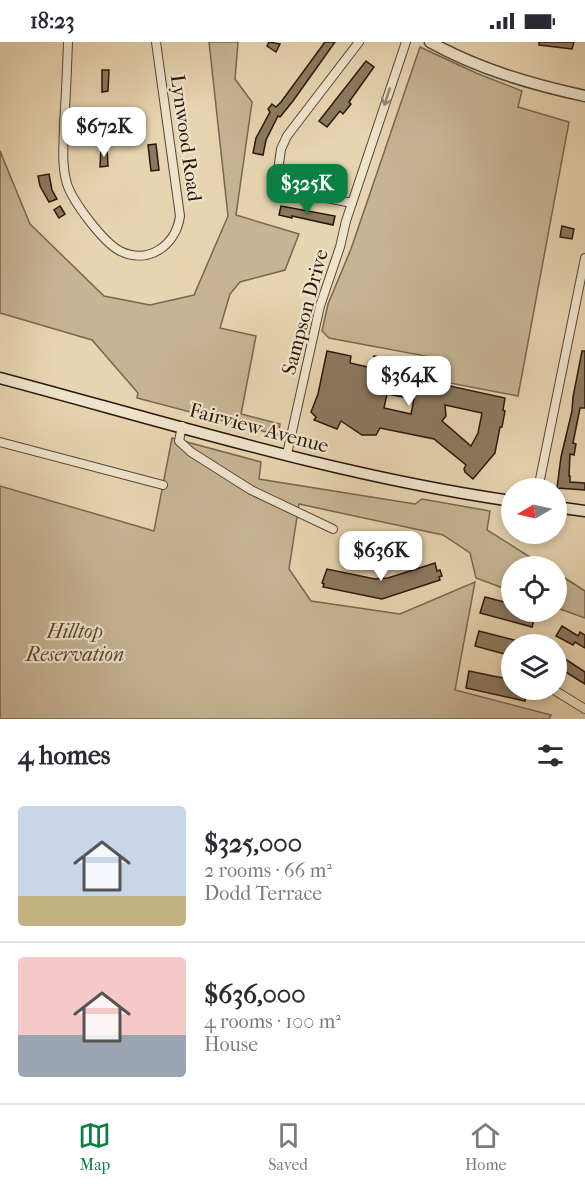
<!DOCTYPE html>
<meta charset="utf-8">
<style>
body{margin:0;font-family:"IM FELL French Canon",serif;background:#f7f7f7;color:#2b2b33;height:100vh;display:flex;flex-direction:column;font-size:22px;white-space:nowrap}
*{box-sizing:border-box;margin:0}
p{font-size:20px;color:#7c7c81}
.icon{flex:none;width:33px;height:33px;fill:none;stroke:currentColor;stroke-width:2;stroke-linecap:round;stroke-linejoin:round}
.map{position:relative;height:677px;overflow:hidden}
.side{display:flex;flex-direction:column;background:#fff;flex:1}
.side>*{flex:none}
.needle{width:39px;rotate:261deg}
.controls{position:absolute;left:501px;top:436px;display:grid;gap:12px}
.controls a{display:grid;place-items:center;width:66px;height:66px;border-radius:50%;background:#fff;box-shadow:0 3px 9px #0003;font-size:30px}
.price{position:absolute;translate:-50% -51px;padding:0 14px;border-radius:12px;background:#fff;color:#222;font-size:20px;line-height:39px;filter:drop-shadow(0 2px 3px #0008)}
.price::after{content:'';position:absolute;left:50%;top:36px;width:18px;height:14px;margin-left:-9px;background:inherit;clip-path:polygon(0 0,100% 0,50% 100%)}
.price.current{background:#0b8043;color:#fff}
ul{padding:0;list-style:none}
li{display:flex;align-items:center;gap:18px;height:150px;padding:0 18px}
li+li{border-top:2px solid #e1e1e2}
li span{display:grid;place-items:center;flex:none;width:168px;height:120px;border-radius:6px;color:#555}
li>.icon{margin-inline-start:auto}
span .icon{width:72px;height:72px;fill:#fffc;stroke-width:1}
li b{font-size:26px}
h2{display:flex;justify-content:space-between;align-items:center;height:72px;padding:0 18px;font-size:26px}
.status{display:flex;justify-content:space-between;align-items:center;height:42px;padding:0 30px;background:#fff;direction:ltr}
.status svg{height:16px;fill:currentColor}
.tab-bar{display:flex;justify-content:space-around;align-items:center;height:84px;border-top:2px solid #e1e1e2;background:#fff;font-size:16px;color:#7c7c81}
.tab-bar a{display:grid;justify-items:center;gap:3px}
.tab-bar .current{color:#0b8043}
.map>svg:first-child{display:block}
.green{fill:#c7b494;stroke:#78664e;stroke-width:1.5}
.building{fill:#8c7960;stroke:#2a1709;stroke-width:1.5;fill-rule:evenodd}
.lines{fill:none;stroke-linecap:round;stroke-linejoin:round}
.minor-casing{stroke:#594633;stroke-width:10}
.tertiary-casing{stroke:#594633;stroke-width:13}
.secondary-casing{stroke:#2a1709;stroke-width:13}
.minor{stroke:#efe3cc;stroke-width:8}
.tertiary{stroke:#efe3cc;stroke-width:10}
.secondary{stroke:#efe3cc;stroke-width:10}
.oneway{stroke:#968774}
.labels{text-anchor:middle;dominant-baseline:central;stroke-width:4.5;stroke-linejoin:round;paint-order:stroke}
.street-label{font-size:20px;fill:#2a1709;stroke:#efe3cc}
.park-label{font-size:20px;font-style:italic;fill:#594633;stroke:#efe3cc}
</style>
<div class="status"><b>18:23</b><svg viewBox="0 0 49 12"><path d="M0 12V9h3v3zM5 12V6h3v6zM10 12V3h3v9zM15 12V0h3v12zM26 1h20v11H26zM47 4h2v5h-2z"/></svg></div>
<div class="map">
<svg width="585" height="677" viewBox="0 0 585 677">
<rect width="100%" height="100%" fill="#e7d4b0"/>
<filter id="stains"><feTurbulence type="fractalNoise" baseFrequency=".00333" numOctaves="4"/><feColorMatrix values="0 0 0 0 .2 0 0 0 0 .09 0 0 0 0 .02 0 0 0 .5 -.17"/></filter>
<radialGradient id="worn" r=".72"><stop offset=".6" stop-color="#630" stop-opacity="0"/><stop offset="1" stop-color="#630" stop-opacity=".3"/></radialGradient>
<g class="green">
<polygon points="209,0 238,0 235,37 252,60 236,173 299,192 285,228 240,240 230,252 220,286 256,294 241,372 280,382 278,393 137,356 138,351 92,298 0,271 0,109 30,182 104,254 150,263 194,253 228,174"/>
<polygon points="420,5 476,31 522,49 518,65 569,80 518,354 429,337 431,315 329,296 322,289 328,262 351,207"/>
<polygon points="172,396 261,420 259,437 415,462 422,457 490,469 487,488 546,525 512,525 511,549 476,536 470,511 443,493 299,462 289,527 311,559 400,572 475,540 455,648 551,673 549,677 0,677 0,444 154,489"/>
<polygon points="557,531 585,549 585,576 557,566"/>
</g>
<g class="building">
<polygon points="269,0 280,2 276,10 267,4"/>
<polygon points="325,0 335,0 293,59 280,75 278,74 266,98 263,113 253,111 256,96 270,70 268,67 272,62 276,65 281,60"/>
<polygon points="539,0 574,0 572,7 539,3"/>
<polygon points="366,19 374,25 349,60 351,62 343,72 340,69 327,85 319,79"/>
<polygon points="102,28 109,28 108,49 102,50"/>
<polygon points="156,102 159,128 151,129 148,103"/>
<polygon points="101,106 107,107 108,124 100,125"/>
<polygon points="314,128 327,130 326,139 312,136"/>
<polygon points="49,132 52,148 57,157 49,160 40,144 38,134"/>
<polygon points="60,164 65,172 59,176 54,168"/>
<polygon points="281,164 335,174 333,183 292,174 292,176 279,173"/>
<polygon points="562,184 574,187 572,197 560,195"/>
<path d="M327,309L351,314L350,321L372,326L374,314L416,323L413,336L505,356L503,368L505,369L502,385H500L495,411L473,437L465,430L464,427L466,423L434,397L380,386L376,393H362L341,379L337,387L314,378L316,375L311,370L318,352ZM387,352L414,357L411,372L384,366ZM445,363L482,371L478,391L471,404L442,379L446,374Z"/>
<polygon points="582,309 585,309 585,366 580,366 573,401 576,402 574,413 570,412 569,434 570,434 570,440 585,441 585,448 557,446 561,415 572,369 573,355"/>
<polygon points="435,521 437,529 440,528 442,534 439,535 440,538 382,557 323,545 324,542 322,541 327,527 375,537 388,536"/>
<polygon points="485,555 512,562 512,570 536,570 532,585 480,571"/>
<polygon points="562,584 578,594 580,590 585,593 585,606 575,600 573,603 556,594"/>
<polygon points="479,589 526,601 525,603 512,603 512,614 475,604"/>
<polygon points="556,611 585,630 585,642 556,624"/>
<polygon points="469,629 512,638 512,648 527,648 525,659 466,646"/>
</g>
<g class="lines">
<g class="minor-casing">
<g id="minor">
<path d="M68,0C67,27 66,55 64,82C64,102 61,122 67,142C73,160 103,200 120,209C149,223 176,203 180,174L156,0"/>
<polyline points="352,161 292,149 284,143 279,137 278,129 281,107 287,94 359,0"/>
<polyline points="182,384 179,399 191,410 251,448 333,487"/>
<polyline points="0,400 163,443"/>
<polyline points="287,412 320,264 340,205 346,179 406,0"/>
<polyline points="538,447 585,216"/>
<polyline points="554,648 585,667"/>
</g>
</g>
<g class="tertiary-casing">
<path id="tertiary" d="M430,0C479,27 530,42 585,54"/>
</g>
<g class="secondary-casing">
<g id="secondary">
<path d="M0,336C169,381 338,434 512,459"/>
<polyline points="556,465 585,469"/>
</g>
</g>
<use href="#minor" class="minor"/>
<use href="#tertiary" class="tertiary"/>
<use href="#secondary" class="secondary"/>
</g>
<defs><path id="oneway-shaft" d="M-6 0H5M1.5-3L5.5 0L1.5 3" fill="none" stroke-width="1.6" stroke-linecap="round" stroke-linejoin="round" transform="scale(1.5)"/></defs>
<use class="oneway" href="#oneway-shaft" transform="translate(387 55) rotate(108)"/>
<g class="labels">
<g class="street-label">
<text transform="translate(186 96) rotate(82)">Lynwood Road</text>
<text transform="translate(305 270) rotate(-75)">Sampson Drive</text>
<text transform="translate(259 386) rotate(15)">Fairview Avenue</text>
</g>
<g class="park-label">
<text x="75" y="589">Hilltop<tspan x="75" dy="23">Reservation</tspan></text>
</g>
</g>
<rect width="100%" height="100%" filter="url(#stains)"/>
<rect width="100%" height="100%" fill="url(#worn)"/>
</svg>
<div class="controls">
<a><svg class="needle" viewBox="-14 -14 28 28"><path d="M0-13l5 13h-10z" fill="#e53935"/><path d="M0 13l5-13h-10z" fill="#7c7c81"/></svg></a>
<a><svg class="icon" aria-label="locate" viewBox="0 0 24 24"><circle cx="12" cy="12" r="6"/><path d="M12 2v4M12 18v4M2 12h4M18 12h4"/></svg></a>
<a><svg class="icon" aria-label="layers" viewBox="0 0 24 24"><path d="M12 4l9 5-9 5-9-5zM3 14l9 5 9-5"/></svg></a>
</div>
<b class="price" style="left:104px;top:116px">$672K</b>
<b class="price current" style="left:307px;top:173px">$325K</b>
<b class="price" style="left:409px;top:365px">$364K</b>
<b class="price" style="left:381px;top:540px">$636K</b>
</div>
<section class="side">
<h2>4 homes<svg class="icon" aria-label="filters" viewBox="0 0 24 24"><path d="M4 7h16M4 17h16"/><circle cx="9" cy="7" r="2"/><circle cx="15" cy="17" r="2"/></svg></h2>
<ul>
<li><span style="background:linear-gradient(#c9d6e8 75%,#c2b280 0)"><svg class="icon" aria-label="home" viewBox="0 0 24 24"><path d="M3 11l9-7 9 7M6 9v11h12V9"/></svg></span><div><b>$325,000</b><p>2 rooms · 66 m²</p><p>Dodd Terrace</p></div></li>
<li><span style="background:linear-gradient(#f6c9c9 65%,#9aa5b1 0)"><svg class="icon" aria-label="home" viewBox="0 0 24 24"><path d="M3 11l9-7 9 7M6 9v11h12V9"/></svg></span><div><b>$636,000</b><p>4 rooms · 100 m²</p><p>House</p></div></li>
</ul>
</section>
<nav class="tab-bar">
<a class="current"><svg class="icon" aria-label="map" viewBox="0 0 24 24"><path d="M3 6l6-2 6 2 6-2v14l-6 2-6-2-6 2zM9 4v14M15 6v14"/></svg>Map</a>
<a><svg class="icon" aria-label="saved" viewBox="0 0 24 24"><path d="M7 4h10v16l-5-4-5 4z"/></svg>Saved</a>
<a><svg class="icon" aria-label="home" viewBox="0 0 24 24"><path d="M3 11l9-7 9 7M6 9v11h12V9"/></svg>Home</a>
</nav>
